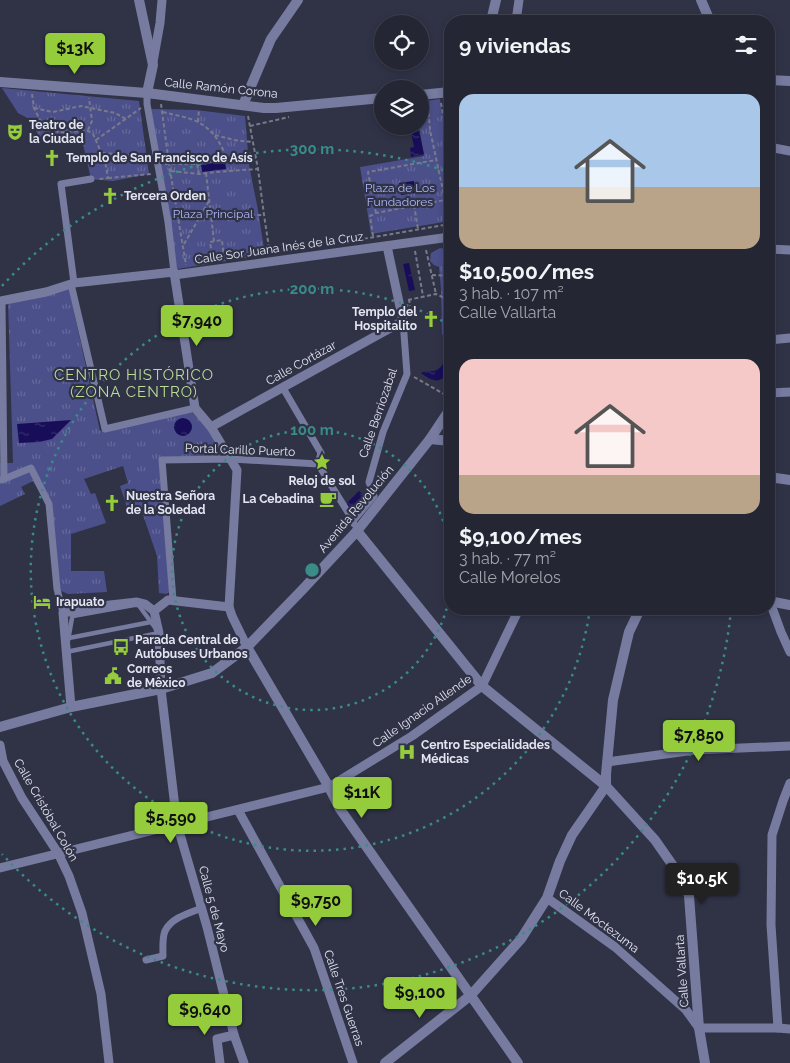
<!DOCTYPE html>
<html lang="es">
<meta charset="utf-8">
<style>
body{margin:0;font-family:Raleway,sans-serif;background:#2c2e3c;color:#f1f3f6;height:100vh;display:flex;flex-direction:column;font-size:19px;white-space:nowrap}
*{box-sizing:border-box;margin:0}
p{font-size:16px;color:#a3a5ac}
.icon{flex:none;width:28px;height:28px;fill:none;stroke:currentColor;stroke-width:2;stroke-linecap:round;stroke-linejoin:round}
.map{position:relative;flex:1;overflow:hidden}
.details{position:absolute;left:444px;top:15px;width:331px;height:600px;display:flex;flex-direction:column;background:#242634;border-radius:20px;box-shadow:0 2px 8px #0003,0 0 0 1px #41434f}
.details>*{flex:none}
.fabs{position:absolute;left:374px;top:15px;display:grid;gap:10px}
.fabs a{display:grid;place-items:center;width:55px;height:55px;border-radius:50%;background:#242634;box-shadow:0 2px 8px #0003,0 0 0 1px #41434f;font-size:25px}
.price{position:absolute;translate:-50% -42px;padding:0 11px;border-radius:5px;background:#94cc3c;color:#111;font-size:16px;line-height:32px;filter:drop-shadow(0 1px 2px #0008)}
.price::after{content:'';position:absolute;left:50%;top:30px;width:15px;height:11px;margin-left:-8px;background:inherit;clip-path:polygon(0 0,100% 0,50% 100%)}
.price.active{background:#222;color:#fff}
ul{padding:0;list-style:none}
li{display:grid;align-content:center;gap:10px;height:265px;padding:0 15px}
li span{display:grid;place-items:center;height:155px;border-radius:15px;color:#555}
li>.icon{margin-inline-start:auto}
span .icon{width:90px;height:90px;fill:#fffc;stroke-width:1}
li b{font-size:21px}
h2{display:flex;justify-content:space-between;align-items:center;height:60px;padding:0 15px;font-size:21px}
.map>svg:first-child{display:block}
.park{fill:url(#park-tufts)}
.water{fill:url(#water-ripples)}
.lines{fill:none;stroke-linecap:round;stroke-linejoin:round}
.path{stroke:#787a8c;stroke-width:2;stroke-dasharray:4 2.5;stroke-linecap:butt}
.service{stroke:#767b9f;stroke-width:4.5}
.pedestrian{stroke:#767b9f;stroke-width:7}
.minor{stroke:#767b9f;stroke-width:9}
.tertiary{stroke:#767b9f;stroke-width:10}
.ring{fill:none;stroke:#398c88;stroke-width:2.5;stroke-dasharray:2.5 5}
.labels{text-anchor:middle;dominant-baseline:central;stroke-width:4.5;stroke-linejoin:round;paint-order:stroke}
.street-label{font-size:12px;fill:#e3e5f2;stroke:#303246}
.poi-label{font-size:12px;font-weight:bold;fill:#e3e5f2;stroke:#303246;text-anchor:start}
.park-label{font-size:12px;fill:#b1bafb;stroke:#303246}
.quarter-label{font-size:15px;letter-spacing:1px;fill:#bbdc95;stroke:#303246}
.centre{fill:#398c88;stroke:#303246;stroke-width:2.5}
.ring-label{font-size:15px;text-anchor:middle;font-weight:bold;fill:#398c88;stroke:#303246;stroke-width:4.5;stroke-linejoin:round;paint-order:stroke}
</style>
<div class="map">
<svg width="790" height="1063" viewBox="0 0 790 1063">
<defs>
<pattern id="park-tufts" width="24" height="20" patternUnits="userSpaceOnUse" patternTransform="scale(1.25)"><rect width="24" height="20" fill="#4c508a"/><path d="M3 7l-1-3M5 7V3M7 7l1-3M15 17l-1-3M17 17v-4M19 17l1-3" fill="none" stroke="#66699b"/></pattern>
<pattern id="water-ripples" width="26" height="14" patternUnits="userSpaceOnUse" patternTransform="scale(1.25)"><rect width="26" height="14" fill="#180d58"/><path d="M2 4q2-2 4 0t4 0M15 11q2-2 4 0t4 0" fill="none" stroke="#393070"/></pattern>
</defs>
<rect width="100%" height="100%" fill="#303246"/>
<g class="park">
<polygon points="2,88 139,101 149,174 113,181 91,179 82,140 39,138 33,121 18,113"/>
<polygon points="440,99 450,157 450,221 371,234 360,167 424,156 419,126 420,126 420,102"/>
<polygon points="151,109 196,110 245,116 249,165 258,210 265,255 177,269"/>
<polygon points="440,248 450,250 450,342 442,334 441,289 439,267 434,265 430,261 431,253"/>
<polygon points="69,289 100,431 191,411 211,432 220,456 162,460 171,591 166,594 159,593 157,556 142,512 130,516 120,486 128,483 123,466 84,479 91,494 95,493 106,523 71,534 71,571 104,571 107,592 68,594 57,589 48,507 33,481 21,487 25,494 0,506 0,463 13,463 8,302"/>
</g>
<g class="water">
<polygon points="419,131 424,154 411,157 410,148 414,147 411,132"/>
<polygon points="225,161 226,169 202,172 201,165"/>
<polygon points="414,181 415,193 401,195 399,183"/>
<polygon points="409,263 415,290 409,291 403,264"/>
<path d="M449,356L450,357V372C439,384 433,382 421,373C427,370 428,372 434,371C440,370 445,361 449,356Z"/>
<circle cx="183" cy="427" r="9"/>
<polygon points="71,420 52,439 39,442 19,443 17,424"/>
<polygon points="359,491 367,499 354,512 346,504"/>
</g>
<g class="lines">
<g class="path">
<polyline points="32,94 34,108 40,120 58,132 88,131 93,134 105,161 108,178 99,179"/>
<polyline points="441,103 450,150"/>
<polyline points="161,104 169,164 186,265"/>
<polyline points="34,108 53,112 81,106 115,113 126,119"/>
<path d="M163,112C174,115 188,117 198,122C213,130 222,144 227,160"/>
<polyline points="248,116 258,169 264,215 270,254"/>
<polyline points="198,122 199,109"/>
<polyline points="250,126 289,117"/>
<polyline points="88,130 92,121 89,98"/>
<polyline points="215,135 234,140 252,142"/>
<polyline points="96,140 141,108"/>
<polyline points="102,153 147,156"/>
<polyline points="165,164 197,164 223,159 241,160 256,158"/>
<polyline points="197,164 199,174"/>
<polyline points="171,171 199,174 215,172 258,169"/>
<polyline points="206,173 214,241"/>
<polyline points="108,178 151,174"/>
<polyline points="442,185 450,184"/>
<polyline points="414,205 418,229"/>
<polyline points="376,213 368,172 436,160"/>
<path d="M212,216C230,212 245,216 264,215"/>
<polyline points="373,236 370,216 376,213 445,200 430,130 428,104"/>
<polyline points="351,241 450,224"/>
<polyline points="184,244 209,201"/>
<polyline points="426,250 436,294"/>
<polyline points="415,251 423,296"/>
<polyline points="213,261 210,242 222,240 224,259"/>
<polyline points="432,275 450,276"/>
<polyline points="445,298 444,354 450,355"/>
<polyline points="409,299 410,306"/>
<polyline points="408,300 436,294 450,301"/>
<polyline points="414,377 444,394 450,383"/>
</g>
<g class="service">
<polygon points="134,605 138,605 140,607 159,633 66,652 72,618 73,616"/>
<polyline points="69,638 151,622"/>
</g>
<g class="pedestrian">
<polyline points="147,93 147,104 168,222 174,272"/>
<polyline points="74,283 61,184 91,179"/>
<polyline points="71,284 105,429 195,408"/>
<polyline points="2,301 4,479"/>
<polyline points="283,388 321,453 318,464 349,514 354,524"/>
<polyline points="0,480 4,479 31,468 49,504 57,589 63,613"/>
<polyline points="353,521 374,496 369,482 383,432 407,374 403,321"/>
<polyline points="173,600 162,460 232,459 318,464"/>
<path d="M146,960L163,956C163,948 162,938 165,931C171,918 189,913 202,908"/>
</g>
<g class="minor">
<polyline points="516,21 519,0"/>
<polyline points="153,62 160,23 162,0"/>
<polyline points="769,147 790,151"/>
<polyline points="769,249 790,250"/>
<polyline points="174,275 450,237"/>
<polyline points="0,301 46,292 74,283 174,272 195,408 211,427 237,470 229,607 232,616 247,647"/>
<polyline points="769,340 790,338"/>
<polyline points="769,393 790,392"/>
<polyline points="211,427 403,321 387,246"/>
<polyline points="769,580 770,602 781,632 790,652"/>
<polyline points="154,611 159,633 161,689 177,824 207,927 234,1035 244,1063"/>
<polyline points="154,611 168,600 229,607"/>
<polyline points="71,707 63,613 110,605 137,602 145,604 154,611"/>
<polyline points="0,745 3,761 22,798 58,853 69,876 82,913 101,994 109,1063"/>
<polyline points="607,762 695,750 790,746"/>
<polyline points="238,810 314,948 353,1063"/>
<polyline points="0,868 329,787 412,736 482,686 519,609"/>
<polyline points="547,898 615,947 686,1010 699,1028 778,1028 790,1029"/>
<polyline points="778,1028 771,925 772,835 783,801 790,783"/>
<polyline points="220,1063 217,1039 234,1035"/>
</g>
<g class="tertiary">
<polyline points="139,0 153,65 147,93"/>
<polyline points="701,0 710,21"/>
<polyline points="491,21 496,0"/>
<polyline points="769,80 790,81"/>
<polyline points="0,82 147,93 264,108 276,108 382,98"/>
<polyline points="420,95 450,92"/>
<polyline points="243,105 271,39 298,0"/>
<polyline points="446,237 450,240"/>
<polyline points="430,439 450,441"/>
<polyline points="769,477 790,480"/>
<polyline points="357,531 482,686 606,786 655,840 685,883 689,896 699,1028 705,1063"/>
<polyline points="769,601 790,605"/>
<polyline points="247,647 329,787 340,809 518,1063"/>
<polyline points="0,727 71,707 161,689 212,673 247,647 304,588 357,531 430,439 450,409"/>
<polyline points="385,1063 471,995 521,939 547,898 560,861 572,835 606,786 606,774 613,700 629,632 640,609"/>
</g>
</g>
<g class="ring">
<path d="M450 594A140 140 0 1 1 450 546"/>
<path d="M590 609A281 281 0 1 1 448 324"/>
<path d="M731 610A421 421 0 0 1 2 854M2 286A421 421 0 0 1 449 172"/>
</g>
<defs>
<g id="theatre-bare" transform="scale(1.35)"><path d="M-5-5.5Q0-4 5-5.5V0Q5 5 0 6Q-5 5-5 0ZM-3.3-2.5H-1v1.5H-3.3ZM1-2.5H3.3v1.5H1ZM-2.8 1Q0 5.5 2.8 1Z" fill="#94cc3c" stroke="#303246" stroke-width="2.5" paint-order="stroke"/></g>
<g id="church-bare" transform="scale(1.35)"><path d="M-1.2-6h2.4v3.5h3.3v2.4h-3.3V6h-2.4V-.1h-3.3v-2.4h3.3Z" fill="#94cc3c" stroke="#303246" stroke-width="2.5" paint-order="stroke"/></g>
<g id="sight-bare" transform="scale(1.35)"><path d="M0-6L1.8-2.2L6-1.7L2.9 1.2L3.7 5.4L0 3.3L-3.7 5.4L-2.9 1.2L-6-1.7L-1.8-2.2Z" fill="#94cc3c" stroke="#303246" stroke-width="2.5" paint-order="stroke"/></g>
<g id="cafe-bare" transform="scale(1.35)"><path d="M-5.5-4.5H6V0H3Q3 3.5 0 3.5H-2.5Q-5.5 3.5-5.5 0ZM3-3.2v2h1.7v-2ZM-6 4.5H4V6H-6Z" fill="#94cc3c" stroke="#303246" stroke-width="2.5" paint-order="stroke"/></g>
<g id="hotel-bare" transform="scale(1.35)"><path d="M-6-4.5h1.5V1H6V5H4.5V3h-9V5H-6ZM-4 0a1.8 1.8 0 1 1 3.6 0ZM.5 0V-2.5h3Q6-2.5 6 0Z" fill="#94cc3c" stroke="#303246" stroke-width="2.5" paint-order="stroke"/></g>
<g id="bus-bare" transform="scale(1.35)"><path d="M-5-6H5V4H4V6H2V4H-2V6H-4V4H-5ZM-3.5-4V0h7V-4ZM-3.5 1.2v1.5H-2V1.2ZM2 1.2v1.5H3.5V1.2Z" fill="#94cc3c" stroke="#303246" stroke-width="2.5" paint-order="stroke"/></g>
<g id="civic-bare" transform="scale(1.35)"><path d="M-.6-6.5H3V-4.5H.6V-3L4-1V1h2V6H-6V1h2V-1L-.6-3ZM-1.2 2.5V6h2.4V2.5Z" fill="#94cc3c" stroke="#303246" stroke-width="2.5" paint-order="stroke"/></g>
<g id="hospital-bare" transform="scale(1.35)"><path d="M-5-5h3v3.5h4V-5h3V5h-3V1.5h-4V5h-3Z" fill="#94cc3c" stroke="#303246" stroke-width="2.5" paint-order="stroke"/></g>
</defs>
<g fill-rule="evenodd">
<use href="#theatre-bare" x="15" y="132"/>
<use href="#church-bare" x="52" y="158"/>
<use href="#church-bare" x="110" y="196"/>
<use href="#church-bare" x="431" y="319"/>
<use href="#sight-bare" x="322" y="462"/>
<use href="#cafe-bare" x="328" y="499"/>
<use href="#church-bare" x="112" y="503"/>
<use href="#hotel-bare" x="42" y="602"/>
<use href="#bus-bare" x="121" y="647"/>
<use href="#civic-bare" x="113" y="676"/>
<use href="#hospital-bare" x="407" y="752"/>
</g>
<g class="labels">
<g class="street-label">
<text transform="translate(221 88) rotate(6)">Calle Ramón Corona</text>
<text transform="translate(279 248) rotate(-8)">Calle Sor Juana Inés de la Cruz</text>
<text transform="translate(301 363) rotate(-29)">Calle Cortázar</text>
<text transform="translate(378 413) rotate(-71)">Calle Berriozabal</text>
<text transform="translate(240 450) rotate(2)">Portal Carillo Puerto</text>
<text transform="translate(356 509) rotate(-50)">Avenida Revolución</text>
<text transform="translate(422 711) rotate(-35)">Calle Ignacio Allende</text>
<text transform="translate(46 810) rotate(60)">Calle Cristóbal Colón</text>
<text transform="translate(214 909) rotate(75)">Calle 5 de Mayo</text>
<text transform="translate(599 921) rotate(37)">Calle Moctezuma</text>
<text transform="translate(682 971) rotate(-94)">Calle Vallarta</text>
<text transform="translate(344 998) rotate(71)">Calle Tres Guerras</text>
</g>
<g class="poi-label">
<text x="29" y="125">Teatro de<tspan x="29" dy="14">la Ciudad</tspan></text>
<text x="66" y="158">Templo de San Francisco de Asís</text>
<text x="124" y="196">Tercera Orden</text>
<text x="417" y="312" text-anchor="end">Templo del<tspan x="417" dy="14">Hospitalito</tspan></text>
<text x="322" y="481" text-anchor="middle">Reloj de sol</text>
<text x="126" y="496">Nuestra Señora<tspan x="126" dy="14">de la Soledad</tspan></text>
<text x="314" y="499" text-anchor="end">La Cebadina</text>
<text x="56" y="602">Irapuato</text>
<text x="135" y="640">Parada Central de<tspan x="135" dy="14">Autobuses Urbanos</tspan></text>
<text x="127" y="669">Correos<tspan x="127" dy="14">de Mêxico</tspan></text>
<text x="421" y="745">Centro Especialidades<tspan x="421" dy="14">Médicas</tspan></text>
</g>
<g class="park-label">
<text x="400" y="188">Plaza de Los<tspan x="400" dy="14">Fundadores</tspan></text>
<text x="213" y="214">Plaza Principal</text>
</g>
<g class="quarter-label">
<text x="134" y="375">CENTRO HISTÓRICO<tspan x="134" dy="17">(ZONA CENTRO)</tspan></text>
</g>
</g>
<circle cx="312" cy="570" r="8" class="centre"/>
<g class="ring-label">
<text x="312" y="154">300 m</text>
<text x="312" y="294">200 m</text>
<text x="312" y="435">100 m</text>
</g>
</svg>
<div class="fabs">
<a><svg class="icon" aria-label="locate" viewBox="0 0 24 24"><circle cx="12" cy="12" r="6"/><path d="M12 2v4M12 18v4M2 12h4M18 12h4"/></svg></a>
<a><svg class="icon" aria-label="layers" viewBox="0 0 24 24"><path d="M12 4l9 5-9 5-9-5zM3 14l9 5 9-5"/></svg></a>
</div>
<b class="price" style="left:75px;top:75px">$13K</b>
<b class="price" style="left:197px;top:347px">$7,940</b>
<b class="price" style="left:699px;top:762px">$7,850</b>
<b class="price" style="left:362px;top:819px">$11K</b>
<b class="price" style="left:171px;top:844px">$5,590</b>
<b class="price active" style="left:702px;top:905px">$10.5K</b>
<b class="price" style="left:316px;top:927px">$9,750</b>
<b class="price" style="left:420px;top:1019px">$9,100</b>
<b class="price" style="left:205px;top:1036px">$9,640</b>
<section class="details">
<h2>9 viviendas<svg class="icon" aria-label="filters" viewBox="0 0 24 24"><path d="M4 7h16M4 17h16"/><circle cx="9" cy="7" r="2"/><circle cx="15" cy="17" r="2"/></svg></h2>
<ul>
<li><span style="background:linear-gradient(#a9c7e8 60%,#b9a48a 0)"><svg class="icon" aria-label="home" viewBox="0 0 24 24"><path d="M3 11l9-7 9 7M6 9v11h12V9"/></svg></span><div><b>$10,500/mes</b><p>3 hab. · 107 m²</p><p>Calle Vallarta</p></div></li>
<li><span style="background:linear-gradient(#f6c9c9 75%,#b9a48a 0)"><svg class="icon" aria-label="home" viewBox="0 0 24 24"><path d="M3 11l9-7 9 7M6 9v11h12V9"/></svg></span><div><b>$9,100/mes</b><p>3 hab. · 77 m²</p><p>Calle Morelos</p></div></li>
</ul>
</section>
</div>
